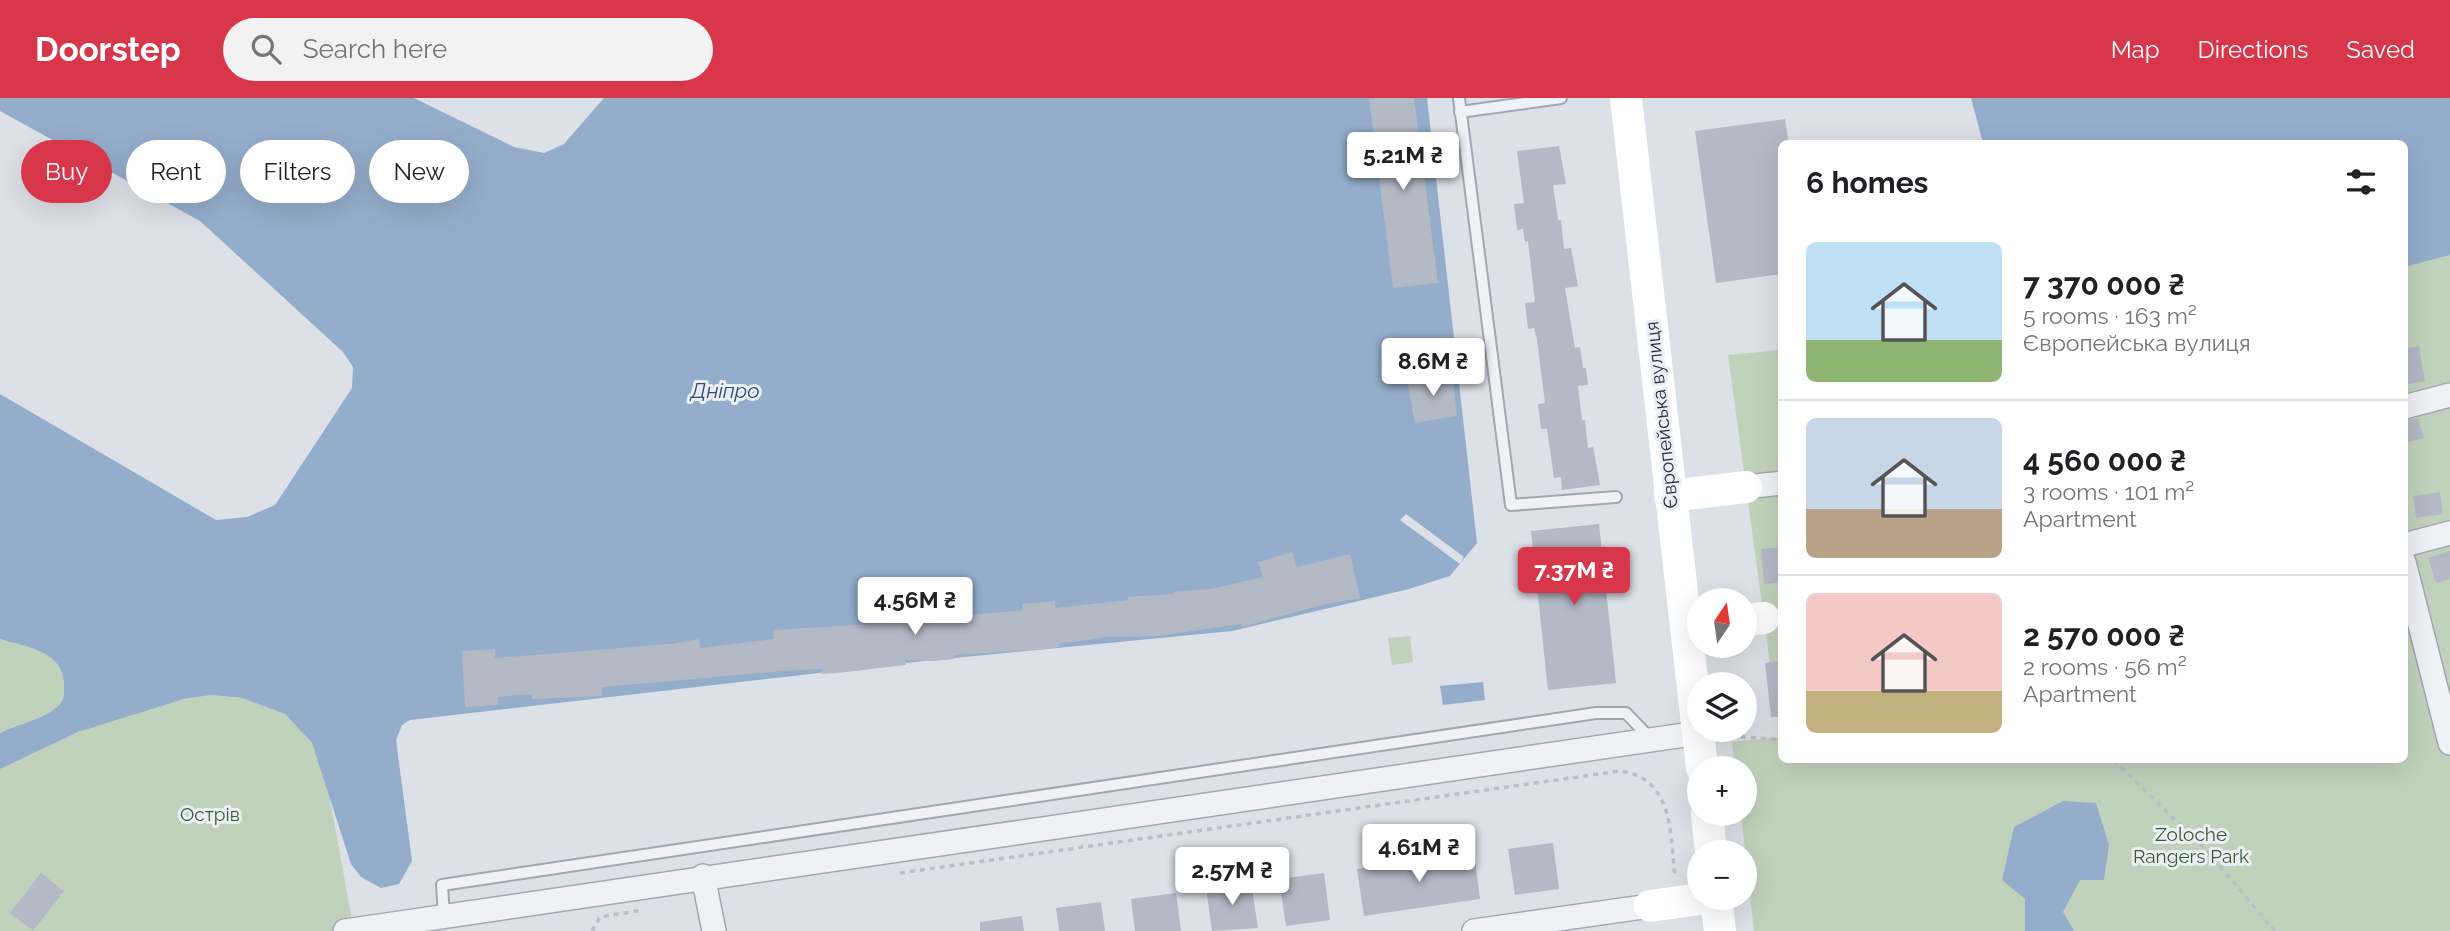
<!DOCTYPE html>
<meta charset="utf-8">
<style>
body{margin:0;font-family:Raleway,sans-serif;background:#f2f2f2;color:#202124;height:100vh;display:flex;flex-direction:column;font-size:26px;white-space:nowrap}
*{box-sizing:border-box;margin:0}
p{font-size:23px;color:#757577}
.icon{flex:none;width:38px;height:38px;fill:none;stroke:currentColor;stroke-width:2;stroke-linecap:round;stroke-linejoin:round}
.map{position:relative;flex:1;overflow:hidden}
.drawer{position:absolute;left:1778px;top:42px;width:630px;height:623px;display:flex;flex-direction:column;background:#fff;border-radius:10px;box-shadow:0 7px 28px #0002}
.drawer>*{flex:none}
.hud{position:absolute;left:21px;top:42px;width:665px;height:63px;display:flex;gap:14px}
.needle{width:46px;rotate:13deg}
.fabs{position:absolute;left:1687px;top:490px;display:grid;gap:14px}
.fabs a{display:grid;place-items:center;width:70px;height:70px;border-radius:50%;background:#fff;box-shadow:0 7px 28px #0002;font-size:35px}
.price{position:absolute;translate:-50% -60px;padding:0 16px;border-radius:7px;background:#fff;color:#222;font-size:23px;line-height:46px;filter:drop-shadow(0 2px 4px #0008)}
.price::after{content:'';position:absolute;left:50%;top:42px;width:21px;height:16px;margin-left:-10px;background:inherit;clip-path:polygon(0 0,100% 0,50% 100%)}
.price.selected{background:#d8364a;color:#fff}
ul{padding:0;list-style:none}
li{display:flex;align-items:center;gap:21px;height:175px;padding:0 28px}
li+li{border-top:2px solid #e0e0e0}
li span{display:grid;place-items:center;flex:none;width:196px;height:140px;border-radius:10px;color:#555}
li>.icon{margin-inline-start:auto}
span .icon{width:84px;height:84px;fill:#fffc;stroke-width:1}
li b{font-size:30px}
h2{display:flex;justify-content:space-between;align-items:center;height:84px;padding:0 28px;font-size:30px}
.tag{padding:0 24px;border-radius:32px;background:#fff;box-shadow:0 7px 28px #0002;font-size:24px;line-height:63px}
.tag.selected{background:#d8364a;color:#fff}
header{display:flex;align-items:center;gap:42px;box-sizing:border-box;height:98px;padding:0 35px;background:#d8364a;color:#fff}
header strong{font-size:33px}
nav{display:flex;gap:38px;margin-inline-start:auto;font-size:24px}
.search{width:490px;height:63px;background:#f2f2f2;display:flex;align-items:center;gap:18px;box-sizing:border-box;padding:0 24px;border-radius:38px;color:#757577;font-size:26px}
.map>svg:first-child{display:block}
.green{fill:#c1d2bc}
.water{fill:#94adcb}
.pier{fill:#dce0e7}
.building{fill:#b3b9c5}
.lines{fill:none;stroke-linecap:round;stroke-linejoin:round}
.lane-casing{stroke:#a1a7b1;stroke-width:14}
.street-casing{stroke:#a1a7b1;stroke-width:26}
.path{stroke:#babec6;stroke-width:3.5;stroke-dasharray:5 5;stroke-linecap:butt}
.lane{stroke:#eff1f6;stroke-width:10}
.street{stroke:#eff1f6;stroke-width:23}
.secondary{stroke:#fff;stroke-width:32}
.labels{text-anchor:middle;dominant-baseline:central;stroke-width:6;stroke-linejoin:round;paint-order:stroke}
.street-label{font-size:19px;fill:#252e3f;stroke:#ebeff5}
.park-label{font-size:19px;fill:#385c31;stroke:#ebeff5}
.water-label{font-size:21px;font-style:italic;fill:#2c4b75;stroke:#ebeff5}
</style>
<header>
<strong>Doorstep</strong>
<div class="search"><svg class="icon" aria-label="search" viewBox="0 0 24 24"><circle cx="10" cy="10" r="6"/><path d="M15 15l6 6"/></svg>Search here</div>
<nav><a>Map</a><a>Directions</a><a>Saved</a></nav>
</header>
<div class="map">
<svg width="2450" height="833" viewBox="0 0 2450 833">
<rect width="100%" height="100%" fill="#dce0e7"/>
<g class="green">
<polygon points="2450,157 2450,833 1754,833 1741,716 1745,716 1745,670 1735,670 1732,644 1780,639 1728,257 1781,252 1782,662 2404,662 2405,169"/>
<polygon points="1410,538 1413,564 1392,567 1388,540"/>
<path d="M0,541C26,549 64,553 64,587C64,594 65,601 59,607C45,621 18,626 0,635Z"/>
<path d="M211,597L242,600L285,616L312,645L328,690L354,833H0V671C56,639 147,605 211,597Z"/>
</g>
<g class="water">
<path d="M0,0H414L514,49L544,55L564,46L604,0H1427L1477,445L1450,478L1409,491L1232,533L924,563L410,622L402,627L396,642L412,763L399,786L381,790L361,779L351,766L312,645L285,616L242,600L211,597L184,601L78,634L0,671V635C18,626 45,621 59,607C65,601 64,594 64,587C64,553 26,549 0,541V296L216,422L247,419L275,407L352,290L353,269L343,254L200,123L0,13Z"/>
<polygon points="1971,0 2450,0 2450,157 2405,169 2404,46 1983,45"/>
<polygon points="1483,584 1485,602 1443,607 1440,588"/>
<polygon points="2063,703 2096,705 2109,747 2104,782 2080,782 2063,814 2074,833 2025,833 2025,801 2002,782 2014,729"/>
</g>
<polygon class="pier" points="1406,416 1464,459 1460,466 1400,422"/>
<g class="building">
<polygon points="1369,0 1414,0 1438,185 1393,190"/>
<polygon points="1785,21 1789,46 1782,46 1782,176 1716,185 1695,33"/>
<polygon points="1559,48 1566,86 1553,87 1558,122 1561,122 1564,151 1571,150 1578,188 1565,190 1575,250 1580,249 1583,270 1586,270 1588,287 1578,288 1582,322 1585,322 1588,350 1593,349 1600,387 1562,392 1561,379 1554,380 1547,331 1541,331 1538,306 1545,305 1537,242 1534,230 1528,231 1525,205 1535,204 1528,143 1525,144 1523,131 1517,132 1514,106 1524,105 1517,53"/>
<polygon points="2419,248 2425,283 2404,287 2404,251"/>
<polygon points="1452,275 1457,318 1415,325 1407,283"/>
<polygon points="2418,320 2424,340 2404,345 2404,323"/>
<polygon points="2440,394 2443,416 2416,420 2413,398"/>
<polygon points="1599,426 1616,585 1548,592 1531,433"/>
<polygon points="1782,449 1782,484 1764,486 1761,451"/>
<polygon points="2450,453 2450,481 2436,485 2428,460"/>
<polygon points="1292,454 1297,469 1350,456 1360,500 1326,506 1242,529 1241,526 1158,538 1108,539 1058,546 1059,549 1045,551 954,557 954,561 935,563 905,562 906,567 837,575 822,576 822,571 785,573 602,589 602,598 532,601 532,596 498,599 498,607 465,609 462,553 495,551 495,560 670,546 699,541 700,550 774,541 773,532 925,523 925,521 1023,512 1022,506 1055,503 1055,510 1128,502 1128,499 1173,496 1173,494 1211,491 1263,479 1258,464"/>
<polygon points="1782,563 1782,619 1771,619 1765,565"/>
<polygon points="1553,745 1559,791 1515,797 1508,751"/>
<polygon points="1474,754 1480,801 1364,818 1357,771"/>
<polygon points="41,775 64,793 33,833 10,815"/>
<polygon points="1324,775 1330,822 1286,828 1279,781"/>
<polygon points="1251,784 1258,830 1212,833 1206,790"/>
<polygon points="1176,795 1181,833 1135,833 1131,801"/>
<polygon points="1101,804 1105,833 1059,833 1056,810"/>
<polygon points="1022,818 1024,833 980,833 980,824"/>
</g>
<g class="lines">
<g class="lane-casing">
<g id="lane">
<polyline points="1459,0 1511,407 1616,399"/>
<polyline points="1460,14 1561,0"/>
<polyline points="444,818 442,787 1596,615 1626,615 1651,641"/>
</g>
</g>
<g class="street-casing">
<g id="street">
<polyline points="2404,309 2450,297"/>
<polyline points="1746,389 1782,385"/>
<polyline points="2404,447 2450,435"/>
<polyline points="2404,464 2450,645"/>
<polyline points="703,778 714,833"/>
<polyline points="345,833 1698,635"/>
<polyline points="1474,833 1650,808"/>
</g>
</g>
<g class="path">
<polyline points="1721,637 1782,642"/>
<polyline points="2114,662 2204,750 2275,833"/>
<path d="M900,775L1620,673C1674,680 1670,736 1675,779"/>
<polyline points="592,833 600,819 643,812"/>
</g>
<use href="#lane" class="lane"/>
<use href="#street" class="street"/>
<g class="secondary">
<polyline points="1626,0 1702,670"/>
<polyline points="1670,398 1746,389"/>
<polyline points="1745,522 1764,520"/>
<polyline points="1707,716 1711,754"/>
<polyline points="1716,800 1720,833"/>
<polyline points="1650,808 1707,800"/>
</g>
</g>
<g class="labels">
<g class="street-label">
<text transform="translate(1661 317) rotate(-96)">Європейська вулиця</text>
</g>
<g class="park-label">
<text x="210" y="716">Острів</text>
<text x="2191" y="736">Zoloche<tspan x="2191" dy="22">Rangers Park</tspan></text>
</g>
<g class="water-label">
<text x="725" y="292">Дніпро</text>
</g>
</g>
</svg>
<div class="fabs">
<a><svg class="needle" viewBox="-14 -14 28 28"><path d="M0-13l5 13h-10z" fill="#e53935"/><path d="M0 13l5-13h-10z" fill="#757577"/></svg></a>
<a><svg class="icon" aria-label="layers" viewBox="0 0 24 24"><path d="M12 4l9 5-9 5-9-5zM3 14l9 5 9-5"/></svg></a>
<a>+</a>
<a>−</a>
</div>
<b class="price" style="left:1403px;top:94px">5.21M ₴</b>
<b class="price" style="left:1433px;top:300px">8.6M ₴</b>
<b class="price selected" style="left:1574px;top:509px">7.37M ₴</b>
<b class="price" style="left:915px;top:539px">4.56M ₴</b>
<b class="price" style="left:1419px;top:786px">4.61M ₴</b>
<b class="price" style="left:1232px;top:809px">2.57M ₴</b>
<div class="hud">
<a class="tag selected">Buy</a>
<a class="tag">Rent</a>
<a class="tag">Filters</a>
<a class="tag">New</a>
</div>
<section class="drawer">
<h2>6 homes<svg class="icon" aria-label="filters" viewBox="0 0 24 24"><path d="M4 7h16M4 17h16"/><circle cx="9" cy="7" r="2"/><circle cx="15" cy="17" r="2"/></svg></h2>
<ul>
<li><span style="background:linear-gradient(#bfe0f5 70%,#8fb573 0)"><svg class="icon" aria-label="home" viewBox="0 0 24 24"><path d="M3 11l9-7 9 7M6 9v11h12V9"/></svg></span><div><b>7 370 000 ₴</b><p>5 rooms · 163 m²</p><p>Європейська вулиця</p></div></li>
<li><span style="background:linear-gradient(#c9d6e8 65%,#b9a48a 0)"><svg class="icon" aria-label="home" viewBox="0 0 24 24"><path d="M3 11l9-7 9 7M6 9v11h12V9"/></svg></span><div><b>4 560 000 ₴</b><p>3 rooms · 101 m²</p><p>Apartment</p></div></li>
<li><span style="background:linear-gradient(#f6c9c9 70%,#c2b280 0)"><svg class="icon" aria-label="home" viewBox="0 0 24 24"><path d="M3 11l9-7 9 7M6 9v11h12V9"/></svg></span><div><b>2 570 000 ₴</b><p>2 rooms · 56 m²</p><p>Apartment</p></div></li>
</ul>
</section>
</div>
